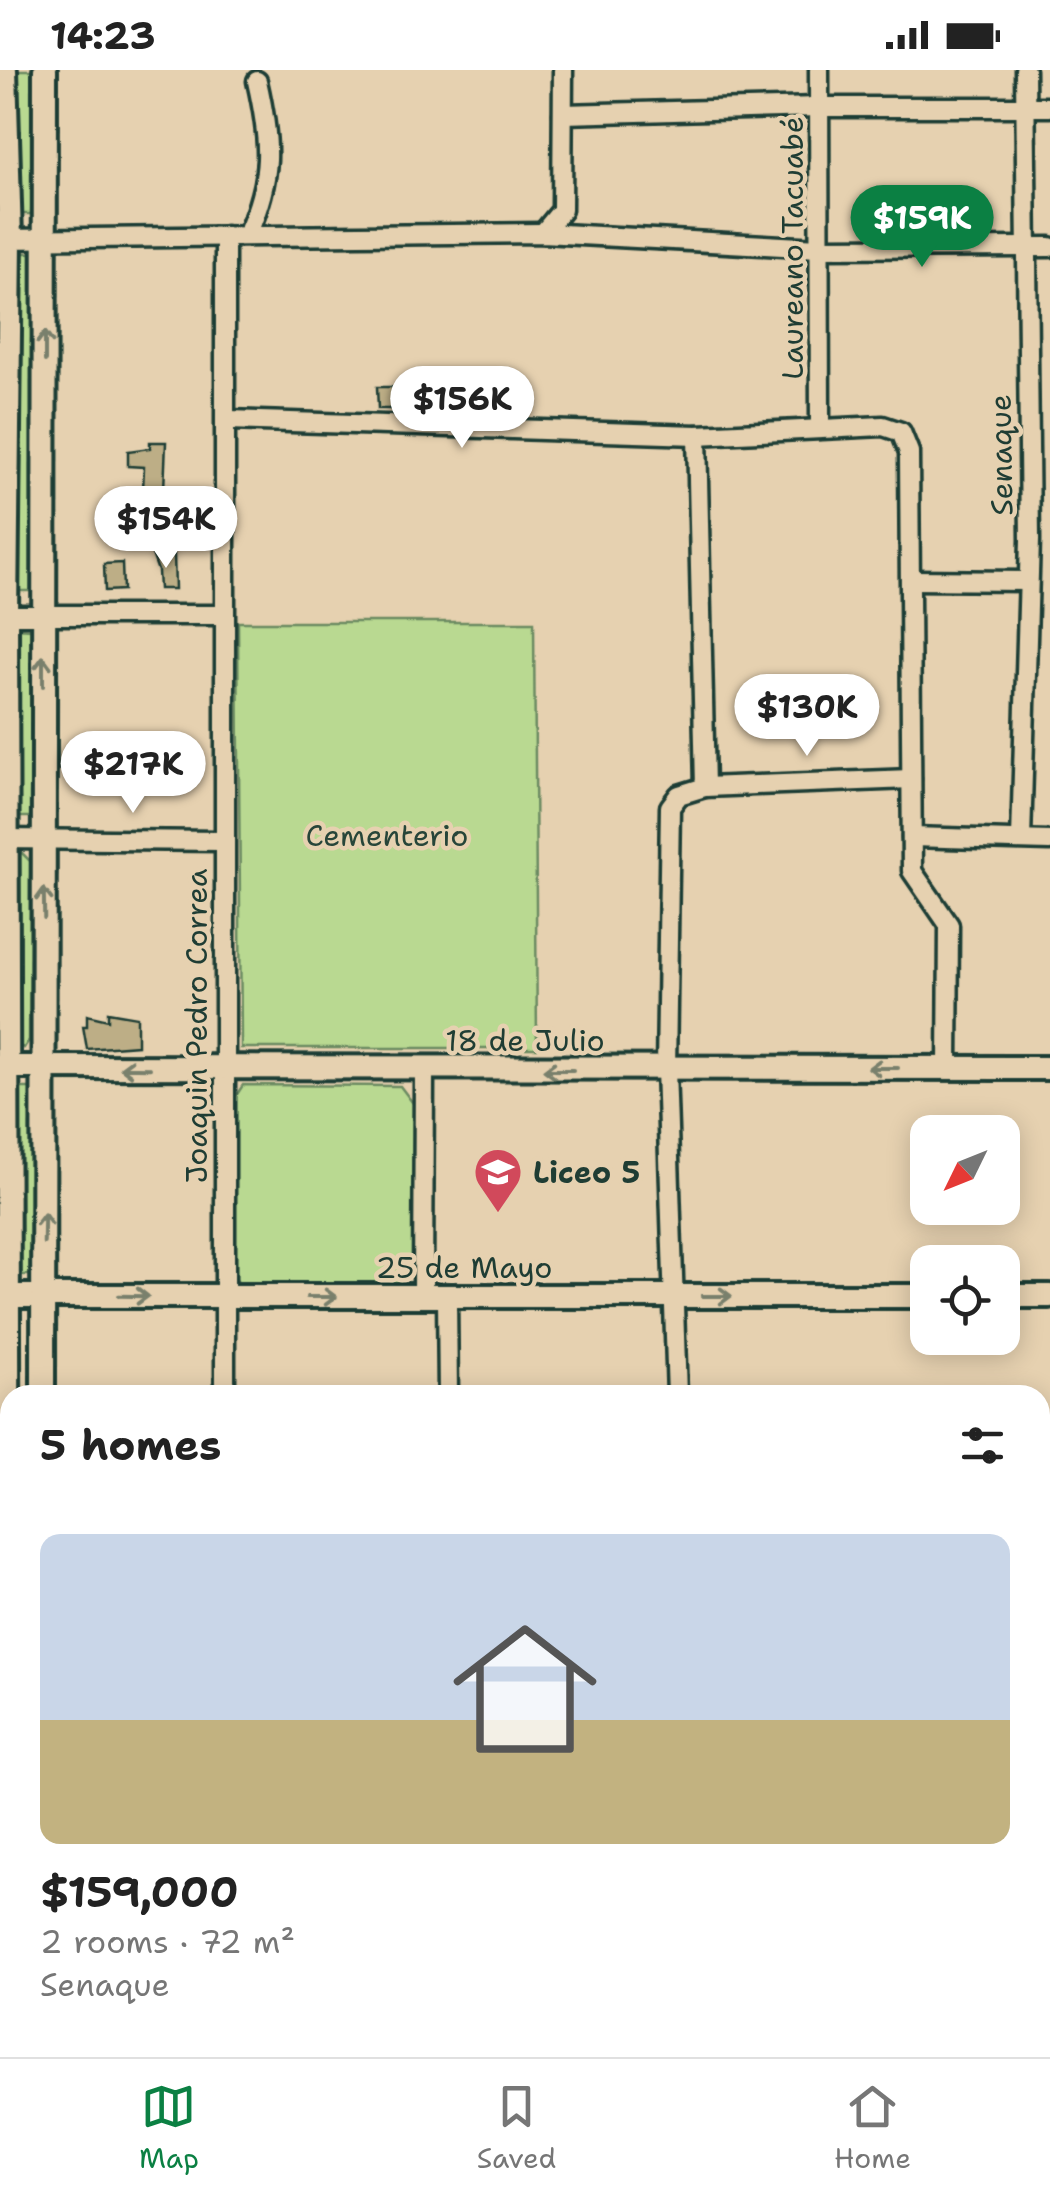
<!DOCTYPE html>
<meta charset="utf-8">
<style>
body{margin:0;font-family:"Shantell Sans",sans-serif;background:#f2f2f2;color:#222;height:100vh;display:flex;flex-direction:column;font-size:38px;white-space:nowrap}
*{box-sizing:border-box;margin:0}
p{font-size:32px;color:#767676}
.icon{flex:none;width:55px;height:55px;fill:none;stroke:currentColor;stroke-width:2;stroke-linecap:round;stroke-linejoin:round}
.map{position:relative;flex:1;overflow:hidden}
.details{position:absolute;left:0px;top:1315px;width:1050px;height:672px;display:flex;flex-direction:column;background:#fff;border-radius:30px 30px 0 0;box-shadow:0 5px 25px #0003}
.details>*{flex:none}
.needle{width:65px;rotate:227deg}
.tools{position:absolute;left:910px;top:1045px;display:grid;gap:20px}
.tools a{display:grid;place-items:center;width:110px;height:110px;border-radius:20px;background:#fff;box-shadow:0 5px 25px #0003;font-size:50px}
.price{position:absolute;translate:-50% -85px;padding:0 22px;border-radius:35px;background:#fff;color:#222;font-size:32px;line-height:65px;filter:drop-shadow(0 2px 5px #0008)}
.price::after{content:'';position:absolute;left:50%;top:60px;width:30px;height:22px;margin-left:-15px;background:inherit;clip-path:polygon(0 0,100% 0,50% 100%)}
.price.current{background:#0b8043;color:#fff}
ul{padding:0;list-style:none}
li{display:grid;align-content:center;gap:20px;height:530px;padding:0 40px}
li+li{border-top:2px solid #e0e0e0}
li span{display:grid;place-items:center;height:310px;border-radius:20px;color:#555}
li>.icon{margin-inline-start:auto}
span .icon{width:180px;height:180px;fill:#fffc;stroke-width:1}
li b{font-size:42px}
h2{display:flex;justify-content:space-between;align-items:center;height:120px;padding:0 40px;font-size:42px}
.status{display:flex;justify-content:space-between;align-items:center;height:70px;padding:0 50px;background:#fff;direction:ltr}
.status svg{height:28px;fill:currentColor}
.tab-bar{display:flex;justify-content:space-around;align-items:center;height:140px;border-top:2px solid #e0e0e0;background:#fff;font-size:28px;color:#767676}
.tab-bar a{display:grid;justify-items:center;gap:5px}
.tab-bar .current{color:#0b8043}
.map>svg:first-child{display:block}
.green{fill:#b9d991;stroke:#6c8b62;stroke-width:2.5}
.building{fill:#bdae86;stroke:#1f3d34;stroke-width:2.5}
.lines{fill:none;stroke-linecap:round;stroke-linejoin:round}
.minor-casing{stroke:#1f3d34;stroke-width:25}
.tertiary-casing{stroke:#1f3d34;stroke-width:30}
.minor{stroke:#e6d1b0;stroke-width:18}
.tertiary{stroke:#e6d1b0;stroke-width:22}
.oneway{stroke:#79806c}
.labels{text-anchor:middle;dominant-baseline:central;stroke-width:9;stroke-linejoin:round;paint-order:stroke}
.street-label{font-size:30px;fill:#1f3d34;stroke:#e6d1b0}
.park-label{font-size:30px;fill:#274539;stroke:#e6d1b0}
.poi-label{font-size:30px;font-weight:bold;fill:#1f3d34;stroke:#e6d1b0;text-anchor:start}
</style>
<div class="status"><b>14:23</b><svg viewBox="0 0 49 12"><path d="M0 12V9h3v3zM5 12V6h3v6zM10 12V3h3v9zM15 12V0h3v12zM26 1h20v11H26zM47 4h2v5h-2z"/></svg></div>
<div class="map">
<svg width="1050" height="1987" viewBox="0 0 1050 1987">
<rect width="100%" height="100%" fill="#e6d1b0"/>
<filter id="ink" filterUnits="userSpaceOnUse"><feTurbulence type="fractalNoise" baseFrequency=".01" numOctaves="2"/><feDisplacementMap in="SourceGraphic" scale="20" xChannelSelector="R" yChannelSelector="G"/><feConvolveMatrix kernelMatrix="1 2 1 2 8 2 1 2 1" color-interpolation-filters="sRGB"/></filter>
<g filter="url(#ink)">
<g class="green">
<polygon points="16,0 32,0 34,144 19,144"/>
<polygon points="18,183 34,183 33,521 16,521"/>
<polygon points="238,552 534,552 537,978 241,978"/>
<polygon points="15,558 31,559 31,747 15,747"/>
<polygon points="22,783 30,791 29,970 24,978 16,975 18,784"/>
<polygon points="243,1015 400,1016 415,1036 412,1200 396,1216 241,1216 231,1203 232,1032"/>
<rect x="20" y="1018" width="12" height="187"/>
</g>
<g class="building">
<polygon points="377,317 394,317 395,339 378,339"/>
<polygon points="150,372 166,372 164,420 143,420 144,397 128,396 128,381 150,378"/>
<polygon points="152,484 174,484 175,519 159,519 158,501"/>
<polygon points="122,493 123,520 105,521 104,494"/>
<polygon points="108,942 137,947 137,975 87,979 83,956 87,956 87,945 108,950"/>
</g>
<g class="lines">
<g class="minor-casing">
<g id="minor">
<polyline points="819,0 820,356"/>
<polyline points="563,44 819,37 1050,37"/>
<polyline points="543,163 562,140 563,0"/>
<path d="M247,165C273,106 271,73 257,11"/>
<polyline points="0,169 543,163 819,178 1050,177"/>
<polyline points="229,350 697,365 883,356 901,362 909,382 912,801 949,855 948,998"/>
<polyline points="697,365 705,717"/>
<polyline points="911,510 1027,511"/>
<polyline points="0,545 223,545"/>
<polyline points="912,767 1050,771"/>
<polyline points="0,769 222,771"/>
<polyline points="1021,769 1030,470 1025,0"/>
<polyline points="447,1227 448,1325"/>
<polyline points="423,1228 424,1001"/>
<polyline points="225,1325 225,166"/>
<polyline points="677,1325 666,999 670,737 679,725 705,717 911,709"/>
<polyline points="1040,1377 1050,1374"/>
<polyline points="1040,1672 1050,1672"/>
<polyline points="634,1978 634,1987"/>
<polyline points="230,1987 230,1978"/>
<polyline points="406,1987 406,1978"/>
<polyline points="547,1987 547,1978"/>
</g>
</g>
<g class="tertiary-casing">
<g id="tertiary">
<polyline points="5,0 10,168 6,545 10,1987"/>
<polyline points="6,997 1050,998"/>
<polyline points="0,1226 928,1226"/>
<polyline points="1002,1226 1050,1226"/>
<polyline points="43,1325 45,0"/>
<polyline points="42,1987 42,1978"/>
</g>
</g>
<use href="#minor" class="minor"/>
<use href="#tertiary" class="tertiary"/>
</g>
<defs><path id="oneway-shaft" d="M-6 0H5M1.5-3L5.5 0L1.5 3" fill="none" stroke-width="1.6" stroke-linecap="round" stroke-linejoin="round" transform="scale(2.5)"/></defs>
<g class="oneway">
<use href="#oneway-shaft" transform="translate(45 276) rotate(-90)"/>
<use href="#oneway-shaft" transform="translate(43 601) rotate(-90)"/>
<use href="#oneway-shaft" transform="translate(44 833) rotate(-91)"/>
<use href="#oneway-shaft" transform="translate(135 998) rotate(-179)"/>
<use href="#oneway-shaft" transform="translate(883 998) rotate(180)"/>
<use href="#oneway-shaft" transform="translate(558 1000) rotate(180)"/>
<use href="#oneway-shaft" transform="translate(44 1158) rotate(-89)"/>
<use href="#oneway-shaft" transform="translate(134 1226) rotate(1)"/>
<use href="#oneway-shaft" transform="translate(717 1226)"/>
<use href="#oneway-shaft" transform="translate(322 1227)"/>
</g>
</g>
<defs>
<g id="school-pin" transform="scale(2.5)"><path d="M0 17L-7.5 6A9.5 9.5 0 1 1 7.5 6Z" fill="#d1495b" stroke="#e6d1b0"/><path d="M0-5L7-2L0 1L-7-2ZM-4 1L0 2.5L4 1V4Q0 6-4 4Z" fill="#fff"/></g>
</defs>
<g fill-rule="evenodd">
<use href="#school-pin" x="498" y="1102"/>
</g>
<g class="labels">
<g class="street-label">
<text transform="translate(792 178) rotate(-90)">Laureano Tacuabé</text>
<text transform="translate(1001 385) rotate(-91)">Senaque</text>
<text transform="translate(196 956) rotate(-90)">Joaquin Pedro Correa</text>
<text x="525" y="970">18 de Julio</text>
<text x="464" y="1197">25 de Mayo</text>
</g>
<g class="park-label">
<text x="387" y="765">Cementerio</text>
</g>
<g class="poi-label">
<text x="533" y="1102">Liceo 5</text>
</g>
</g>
</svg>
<div class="tools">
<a><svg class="needle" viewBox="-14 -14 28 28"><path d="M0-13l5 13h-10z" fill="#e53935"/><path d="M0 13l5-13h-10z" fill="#767676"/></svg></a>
<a><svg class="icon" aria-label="locate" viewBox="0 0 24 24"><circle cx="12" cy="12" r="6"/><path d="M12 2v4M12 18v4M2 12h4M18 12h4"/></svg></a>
</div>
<b class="price current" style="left:922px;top:200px">$159K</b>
<b class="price" style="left:462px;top:381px">$156K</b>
<b class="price" style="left:166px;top:501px">$154K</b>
<b class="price" style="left:807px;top:689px">$130K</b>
<b class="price" style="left:133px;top:746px">$217K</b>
<section class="details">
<h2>5 homes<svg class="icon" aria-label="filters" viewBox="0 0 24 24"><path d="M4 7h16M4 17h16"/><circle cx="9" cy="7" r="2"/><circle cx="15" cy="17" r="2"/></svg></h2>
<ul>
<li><span style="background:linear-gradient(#c9d6e8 60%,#c2b280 0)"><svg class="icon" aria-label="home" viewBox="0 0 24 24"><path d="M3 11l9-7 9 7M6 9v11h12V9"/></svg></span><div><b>$159,000</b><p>2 rooms · 72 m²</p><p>Senaque</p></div></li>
</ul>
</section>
</div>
<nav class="tab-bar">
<a class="current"><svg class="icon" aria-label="map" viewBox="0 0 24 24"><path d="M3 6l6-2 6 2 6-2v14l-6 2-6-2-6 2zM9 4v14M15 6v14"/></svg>Map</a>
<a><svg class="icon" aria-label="saved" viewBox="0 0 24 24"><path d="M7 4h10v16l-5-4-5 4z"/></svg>Saved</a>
<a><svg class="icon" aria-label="home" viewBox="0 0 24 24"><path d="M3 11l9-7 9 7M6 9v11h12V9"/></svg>Home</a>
</nav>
